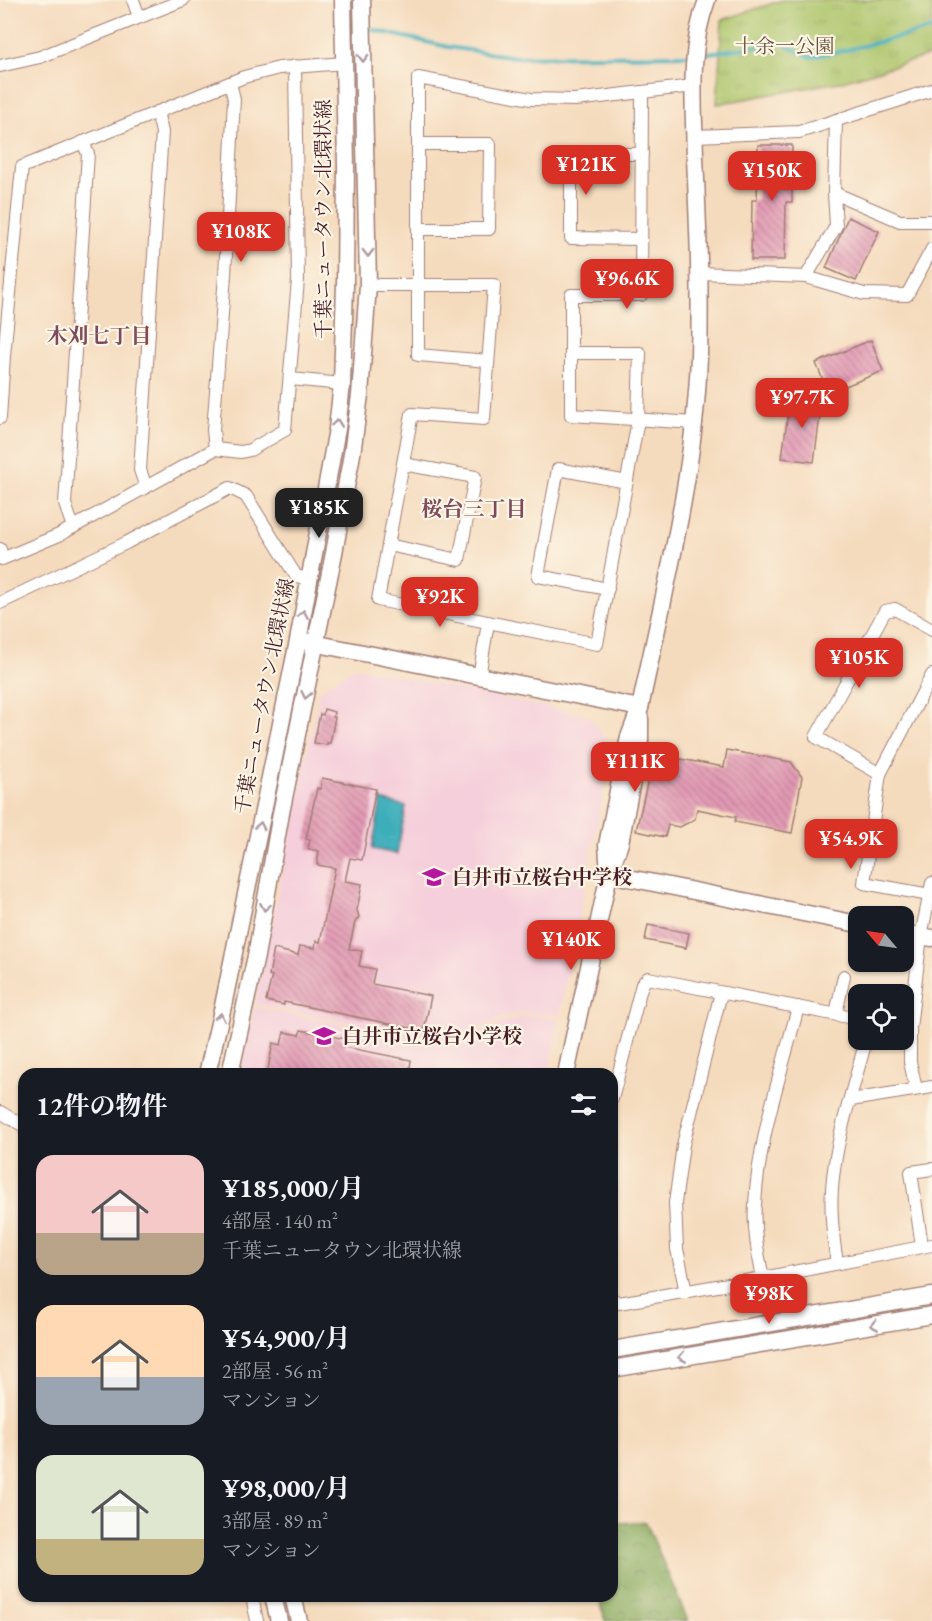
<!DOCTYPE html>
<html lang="ja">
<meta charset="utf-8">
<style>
body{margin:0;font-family:"EB Garamond","Noto Serif JP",serif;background:#20242c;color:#f1f3f6;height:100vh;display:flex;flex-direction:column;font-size:22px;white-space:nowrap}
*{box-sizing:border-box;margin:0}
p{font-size:20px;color:#9ea1a6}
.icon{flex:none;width:33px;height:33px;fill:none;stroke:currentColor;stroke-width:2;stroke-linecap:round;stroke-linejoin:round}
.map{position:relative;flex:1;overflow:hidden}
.sheet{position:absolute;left:18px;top:1068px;width:600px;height:534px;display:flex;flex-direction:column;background:#171b24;border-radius:18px;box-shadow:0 2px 4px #0004}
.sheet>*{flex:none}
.needle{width:39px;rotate:299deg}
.tools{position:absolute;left:848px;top:906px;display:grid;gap:12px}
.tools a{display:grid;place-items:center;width:66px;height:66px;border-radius:12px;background:#171b24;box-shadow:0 2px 4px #0004;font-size:30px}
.price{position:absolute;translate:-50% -51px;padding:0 14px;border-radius:12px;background:#d93025;color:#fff;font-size:20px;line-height:39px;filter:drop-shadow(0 2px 3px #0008)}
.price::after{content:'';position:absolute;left:50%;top:36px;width:18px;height:14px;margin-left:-9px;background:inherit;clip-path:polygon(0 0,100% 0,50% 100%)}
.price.on{background:#222;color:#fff}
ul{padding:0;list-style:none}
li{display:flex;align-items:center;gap:18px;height:150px;padding:0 18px}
li span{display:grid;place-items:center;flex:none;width:168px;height:120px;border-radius:18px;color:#555}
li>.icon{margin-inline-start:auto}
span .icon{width:72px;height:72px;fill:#fffc;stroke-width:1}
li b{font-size:26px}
h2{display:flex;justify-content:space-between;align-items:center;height:72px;padding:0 18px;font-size:26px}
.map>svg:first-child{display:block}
.built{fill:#f5cfdb}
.grass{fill:url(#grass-tufts);stroke:#7c724b;stroke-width:1.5}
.forest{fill:url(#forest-crowns);stroke:#6a6445;stroke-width:1.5}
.water{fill:#3eadba;stroke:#446672;stroke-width:1.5}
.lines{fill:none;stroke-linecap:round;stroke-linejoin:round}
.stream{stroke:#3eadba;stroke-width:4}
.building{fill:url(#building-back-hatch)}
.street-casing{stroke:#a07d74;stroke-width:14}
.secondary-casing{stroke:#a07d74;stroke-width:19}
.street{stroke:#fff;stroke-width:12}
.secondary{stroke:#fff;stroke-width:16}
.oneway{stroke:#ae9aa0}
.labels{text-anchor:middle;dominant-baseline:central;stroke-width:4.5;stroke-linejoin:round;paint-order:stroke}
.park-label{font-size:20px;fill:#68513e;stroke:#fcf5e5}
.street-label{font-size:20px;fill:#4a1f2b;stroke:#fcf5e5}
.poi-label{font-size:20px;font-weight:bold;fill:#4a1f2b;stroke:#fcf5e5;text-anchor:start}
.neighbourhood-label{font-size:21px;font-weight:bold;fill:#7f4a5b;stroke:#fcf5e5}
</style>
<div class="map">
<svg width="932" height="1621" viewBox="0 0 932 1621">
<defs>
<pattern id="grass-tufts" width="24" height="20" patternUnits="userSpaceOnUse" patternTransform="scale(1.5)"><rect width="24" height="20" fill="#adc56b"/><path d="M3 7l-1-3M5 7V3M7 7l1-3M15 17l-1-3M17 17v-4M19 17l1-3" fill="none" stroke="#96a95d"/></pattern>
<pattern id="forest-crowns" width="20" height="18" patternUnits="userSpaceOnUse" patternTransform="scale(1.5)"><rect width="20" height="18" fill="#8aaa5f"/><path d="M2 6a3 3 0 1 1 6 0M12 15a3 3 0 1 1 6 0" fill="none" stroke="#738a4f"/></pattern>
<pattern id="building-back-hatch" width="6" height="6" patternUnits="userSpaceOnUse" patternTransform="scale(1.5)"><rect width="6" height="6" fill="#e29ab4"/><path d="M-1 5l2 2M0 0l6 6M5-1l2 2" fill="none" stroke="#b97d93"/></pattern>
</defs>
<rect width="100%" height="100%" fill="#fcf5e5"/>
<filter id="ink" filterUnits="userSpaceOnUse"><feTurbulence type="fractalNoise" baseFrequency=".0167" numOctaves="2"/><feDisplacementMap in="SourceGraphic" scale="12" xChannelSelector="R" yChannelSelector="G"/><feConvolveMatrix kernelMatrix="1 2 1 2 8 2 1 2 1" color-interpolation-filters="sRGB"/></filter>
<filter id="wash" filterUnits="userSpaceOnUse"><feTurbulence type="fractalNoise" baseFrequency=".008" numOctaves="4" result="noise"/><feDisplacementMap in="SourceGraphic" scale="24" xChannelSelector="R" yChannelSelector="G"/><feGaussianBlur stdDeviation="1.35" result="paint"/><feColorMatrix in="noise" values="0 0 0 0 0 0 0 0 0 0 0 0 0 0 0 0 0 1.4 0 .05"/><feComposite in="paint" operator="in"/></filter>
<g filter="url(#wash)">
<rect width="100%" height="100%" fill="#f5dbbe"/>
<g class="built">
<polygon points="354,667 589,716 612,749 559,1016 519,1012 491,1022 449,1043 255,1004 320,690"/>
<polygon points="254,1007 450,1046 492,1026 519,1017 535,1016 559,1019 549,1074 240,1074"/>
</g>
<polygon class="grass" points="782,0 932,0 932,55 839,82 717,104 722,20"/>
<polygon class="forest" points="646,1522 688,1621 605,1621 599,1596 612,1596 612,1523"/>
<polygon class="water" points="381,800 406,806 397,854 372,849"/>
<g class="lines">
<g class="stream">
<polyline points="370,29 448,47 515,57 690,55"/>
<polyline points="701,54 780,43 811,57 846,50 932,29"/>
</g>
</g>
<g id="blocks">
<g class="building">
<polygon points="758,145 792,145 792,202 786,202 785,260 751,260 752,200 757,200"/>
<polygon points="848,217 879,231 856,281 826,268"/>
<polygon points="871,340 883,371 828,393 816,363"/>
<polygon points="790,397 822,401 814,462 782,458"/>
<polygon points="324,709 334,712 333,717 335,717 330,743 327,743 327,745 314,743 320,714 323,715"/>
<polygon points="727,750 791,762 802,777 792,833 735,822 736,817 697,809 695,819 680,827 668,825 665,837 636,831 654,754 724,767"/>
<polygon points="322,778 376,789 362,860 350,858 345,881 362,884 357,910 359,917 355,922 349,949 362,951 359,966 375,969 372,984 431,996 424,1031 284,1002 284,1005 266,1001 272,976 269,975 274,949 298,955 300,946 315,948 316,941 320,942 335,868 317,865 319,851 308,849 310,840 306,839 317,788 320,789"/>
<polygon points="648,925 689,933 686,948 645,940"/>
<polygon points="301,1030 346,1039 344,1047 411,1060 409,1074 267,1074 273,1043 281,1045 284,1032 299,1035"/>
</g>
</g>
</g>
<g filter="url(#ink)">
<use href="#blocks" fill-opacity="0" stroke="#a07d74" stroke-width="1.5"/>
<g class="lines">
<g class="street-casing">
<g id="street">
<polyline points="133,0 139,17"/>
<polyline points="0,66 40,57 183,0"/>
<polyline points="642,92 641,295 571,295 571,415 695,423"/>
<polyline points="695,136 799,132 932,90"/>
<polyline points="834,193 900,221 932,221"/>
<polyline points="418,229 489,229 490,144 419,144"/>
<polyline points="641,239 571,238 571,154 642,154"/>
<polyline points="699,273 806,277 836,226 834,193 836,120"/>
<polyline points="806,277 864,294 907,295 932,249"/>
<polyline points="368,285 494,285 484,419 412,414 378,600 597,644 638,420 640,353 571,353"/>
<polyline points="488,361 418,355 418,78 531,99 575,100 693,86"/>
<polyline points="291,379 342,384"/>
<polyline points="0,418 4,356 22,167 244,77 279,68 345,63"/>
<polyline points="215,449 213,430 225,275 234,99 230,83"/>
<polyline points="146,487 140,470 162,132 157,112"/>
<polyline points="73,527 65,504 88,154 83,142"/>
<polyline points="388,545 459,560 475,477 403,464"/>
<polyline points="0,549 2,559 59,535 215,449 241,452 250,450 285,430 298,280 295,66"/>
<polyline points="608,589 538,576 558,469 627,482"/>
<polyline points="0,603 126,543 230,488 246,496 296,576 309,579"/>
<polyline points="479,677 488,623"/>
<polyline points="880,774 816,737 885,611 895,609 932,630"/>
<polyline points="930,895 864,883 880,774 932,675"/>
<polyline points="836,1014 844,976"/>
<polyline points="916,1089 910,1062 910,1028 921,936 932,883"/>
<polyline points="612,1099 642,984 648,978 858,1019"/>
<polyline points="851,1100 932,1087"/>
<polyline points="0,1112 24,1126"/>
<polyline points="922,1246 911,1172 932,1169"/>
<path d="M837,1263C833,1238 830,1214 832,1189C835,1140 854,1087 866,1040"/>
<path d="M763,1278C758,1254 753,1229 755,1205C758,1139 782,1071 798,1007"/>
<polyline points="686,1292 677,1249 675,1203 683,1145 721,993"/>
<polyline points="612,1299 619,1303 763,1278 932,1245"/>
<polyline points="252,1596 257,1621"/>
</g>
</g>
<g class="secondary-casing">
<g id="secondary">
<polyline points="308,642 640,708"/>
<path d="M609,874L607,845L629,737L640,708C664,592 695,475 699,356C701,290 698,223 695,157C694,104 688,50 707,0"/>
<polyline points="609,874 858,924"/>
<polyline points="903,933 932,938"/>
<polyline points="207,1074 223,1006 298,641 337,429 342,384 345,285 346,167 343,0"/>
<polyline points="230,1074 256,956 281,813 334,553 352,454 360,395 368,285 362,0"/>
<polyline points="566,1074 609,874 620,843 640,740 640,718"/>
<polyline points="612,1350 932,1296"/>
<polyline points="612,1369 932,1315"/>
<polyline points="273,1596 279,1621"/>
<polyline points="293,1596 299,1621"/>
</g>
</g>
<use href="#street" class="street"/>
<use href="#secondary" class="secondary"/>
</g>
<defs><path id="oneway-chevron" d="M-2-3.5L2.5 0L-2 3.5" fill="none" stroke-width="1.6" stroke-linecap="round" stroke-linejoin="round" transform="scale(1.5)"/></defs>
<g class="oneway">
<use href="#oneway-chevron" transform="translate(363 58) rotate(89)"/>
<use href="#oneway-chevron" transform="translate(368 253) rotate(90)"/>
<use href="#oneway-chevron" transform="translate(337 423) rotate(-83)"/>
<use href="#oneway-chevron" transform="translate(303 614) rotate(-80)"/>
<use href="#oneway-chevron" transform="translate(306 695) rotate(102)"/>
<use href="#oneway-chevron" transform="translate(260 826) rotate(-78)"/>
<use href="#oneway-chevron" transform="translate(265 907) rotate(100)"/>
<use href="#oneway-chevron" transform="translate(220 1017) rotate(-77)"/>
<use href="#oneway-chevron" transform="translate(874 1325) rotate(170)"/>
<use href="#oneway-chevron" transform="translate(682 1357) rotate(170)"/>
</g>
</g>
<defs>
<g id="school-bare" transform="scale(1.8)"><path d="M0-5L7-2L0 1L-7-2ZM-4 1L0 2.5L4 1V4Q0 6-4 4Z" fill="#b5179e" stroke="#fcf5e5" stroke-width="2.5" paint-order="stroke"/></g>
</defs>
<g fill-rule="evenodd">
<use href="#school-bare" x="434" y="877"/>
<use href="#school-bare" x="324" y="1036"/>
</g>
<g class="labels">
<g class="park-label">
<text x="785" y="46">十余一公園</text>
</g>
<g class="street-label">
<text transform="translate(323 219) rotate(-90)">千葉ニュータウン北環状線</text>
<text transform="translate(264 696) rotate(-79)">千葉ニュータウン北環状線</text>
</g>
<g class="poi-label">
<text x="452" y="877">白井市立桜台中学校</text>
<text x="342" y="1036">白井市立桜台小学校</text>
</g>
<g class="neighbourhood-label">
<text x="99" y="335">木刈七丁目</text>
<text x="474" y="508">桜台三丁目</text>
</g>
</g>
</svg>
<div class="tools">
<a><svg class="needle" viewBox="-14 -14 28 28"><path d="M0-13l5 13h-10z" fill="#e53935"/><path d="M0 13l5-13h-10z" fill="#9ea1a6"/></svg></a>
<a><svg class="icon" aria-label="locate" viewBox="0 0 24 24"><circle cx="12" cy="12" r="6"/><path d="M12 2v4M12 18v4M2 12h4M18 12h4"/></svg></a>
</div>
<b class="price" style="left:586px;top:196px">¥121K</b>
<b class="price" style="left:772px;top:202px">¥150K</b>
<b class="price" style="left:241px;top:263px">¥108K</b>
<b class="price" style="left:627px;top:310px">¥96.6K</b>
<b class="price" style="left:802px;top:429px">¥97.7K</b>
<b class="price on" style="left:319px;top:539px">¥185K</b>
<b class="price" style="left:440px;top:628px">¥92K</b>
<b class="price" style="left:859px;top:689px">¥105K</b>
<b class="price" style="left:635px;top:793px">¥111K</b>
<b class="price" style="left:851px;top:870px">¥54.9K</b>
<b class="price" style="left:571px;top:971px">¥140K</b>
<b class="price" style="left:769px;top:1325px">¥98K</b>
<section class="sheet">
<h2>12件の物件<svg class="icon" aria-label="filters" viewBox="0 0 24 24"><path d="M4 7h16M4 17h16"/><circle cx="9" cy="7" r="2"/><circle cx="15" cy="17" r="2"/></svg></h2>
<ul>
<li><span style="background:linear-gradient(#f6c9c9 65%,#b9a48a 0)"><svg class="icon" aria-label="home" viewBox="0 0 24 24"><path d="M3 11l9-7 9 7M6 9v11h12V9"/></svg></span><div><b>¥185,000/月</b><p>4部屋 · 140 m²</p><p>千葉ニュータウン北環状線</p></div></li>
<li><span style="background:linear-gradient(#ffd9b3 60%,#9aa5b1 0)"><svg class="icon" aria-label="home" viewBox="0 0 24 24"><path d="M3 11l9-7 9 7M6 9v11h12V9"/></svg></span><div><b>¥54,900/月</b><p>2部屋 · 56 m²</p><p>マンション</p></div></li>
<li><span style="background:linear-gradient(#dfe7d0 70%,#c2b280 0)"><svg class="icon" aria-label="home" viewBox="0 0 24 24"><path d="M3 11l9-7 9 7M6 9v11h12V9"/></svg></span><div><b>¥98,000/月</b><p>3部屋 · 89 m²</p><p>マンション</p></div></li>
</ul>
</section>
</div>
